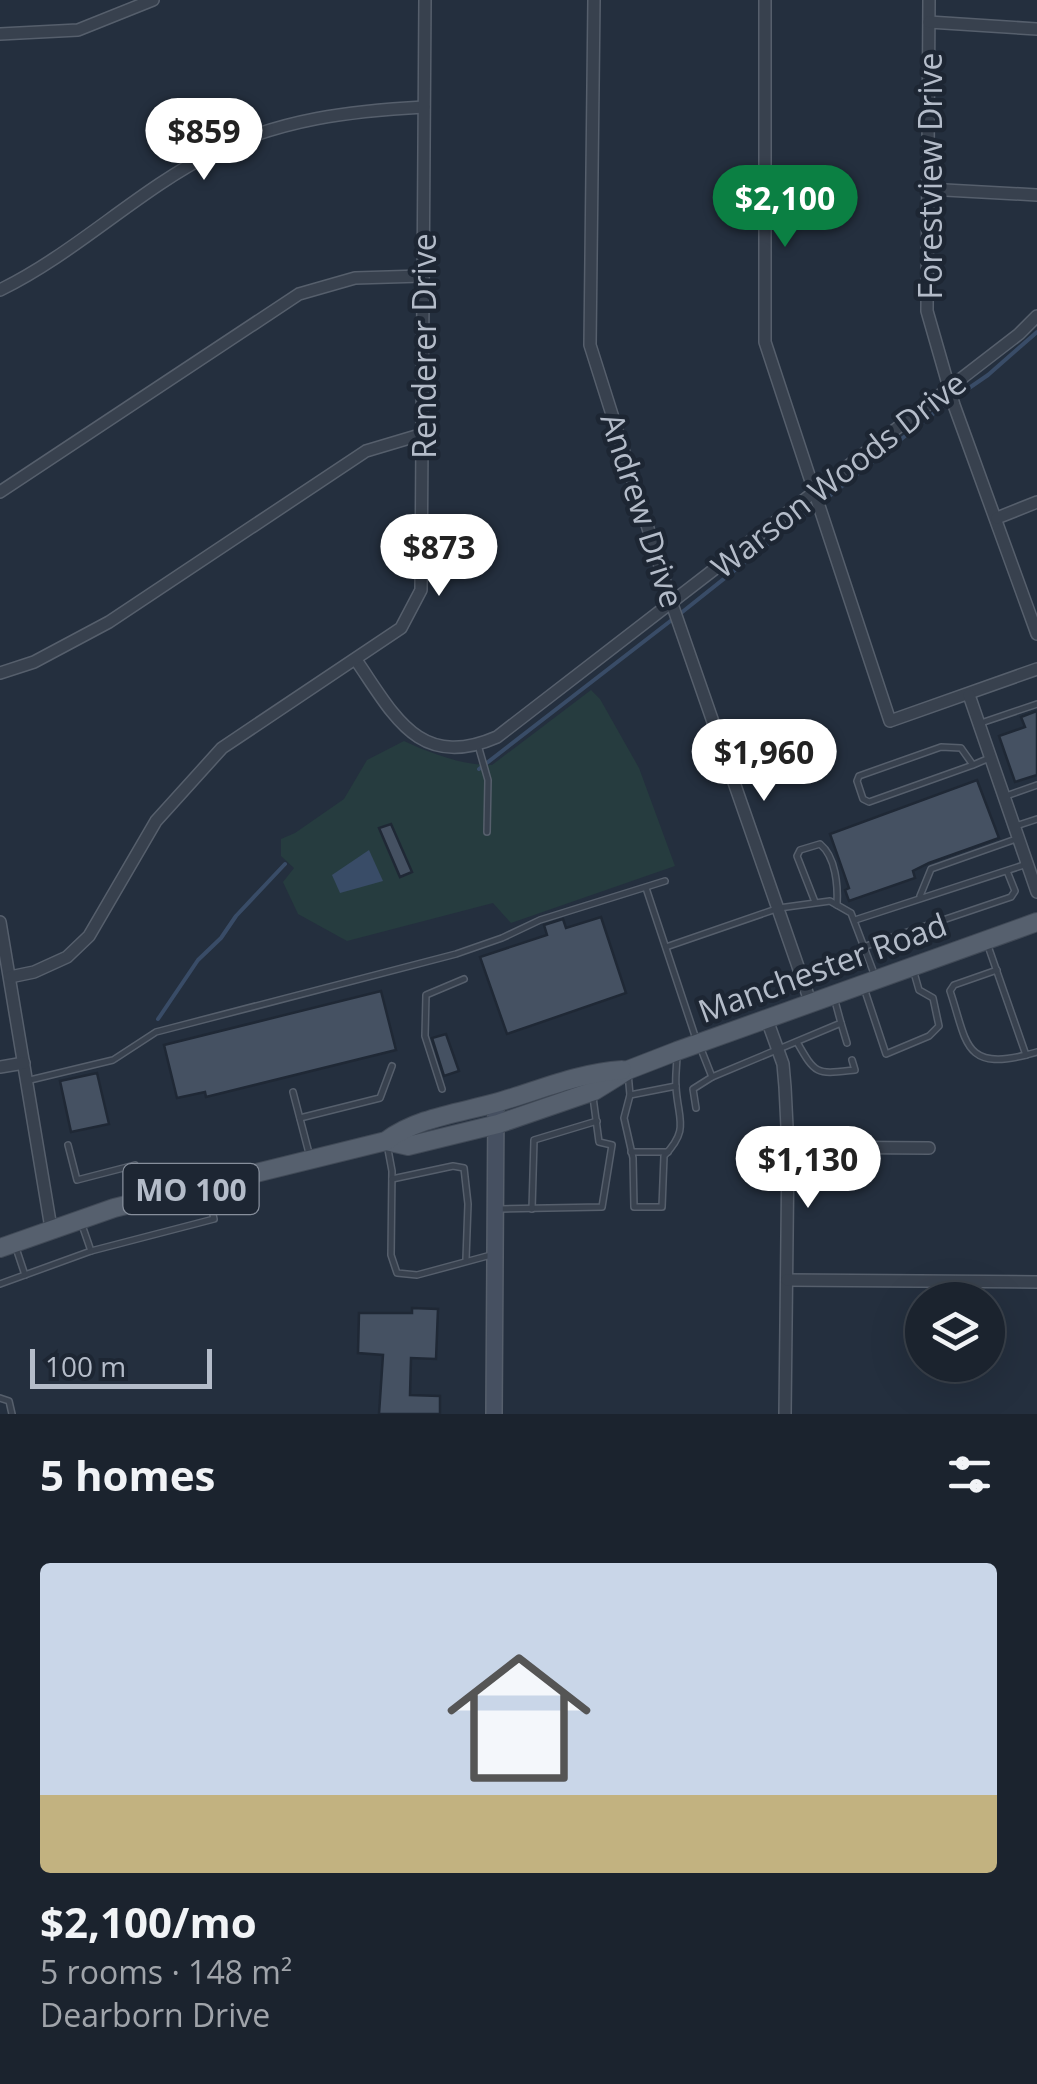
<!DOCTYPE html>
<meta charset="utf-8">
<style>
body{margin:0;font-family:"Open Sans",sans-serif;background:#282f3a;color:#f1f3f6;height:100vh;display:flex;flex-direction:column;font-size:38px;white-space:nowrap}
*{box-sizing:border-box;margin:0}
p{font-size:32px;color:#a0a4aa}
.icon{flex:none;width:55px;height:55px;fill:none;stroke:currentColor;stroke-width:2;stroke-linecap:round;stroke-linejoin:round}
.map{position:relative;height:1414px;overflow:hidden}
.sheet{display:flex;flex-direction:column;background:#1b232e;flex:1}
.sheet>*{flex:none}
.buttons{position:absolute;left:905px;top:1282px;display:grid;gap:20px}
.buttons a{display:grid;place-items:center;width:100px;height:100px;border-radius:50%;background:#1b232e;box-shadow:0 10px 40px #0002,0 0 0 2px #39404a;font-size:50px}
.scale{position:absolute;left:30px;bottom:25px;width:182px;box-sizing:border-box;padding-left:10px;border:5px solid #b4bcc9;border-top:0;font-size:28px;line-height:35px;white-space:nowrap;color:#b4bcc9;-webkit-text-stroke:8px #1d2633;paint-order:stroke}
.price{position:absolute;translate:-50% -85px;padding:0 22px;border-radius:35px;background:#fff;color:#222;font-size:32px;line-height:65px;filter:drop-shadow(0 2px 5px #0008)}
.price::after{content:'';position:absolute;left:50%;top:60px;width:30px;height:22px;margin-left:-15px;background:inherit;clip-path:polygon(0 0,100% 0,50% 100%)}
.price.current{background:#0b8043;color:#fff}
ul{padding:0;list-style:none}
li{display:grid;align-content:center;gap:20px;height:530px;padding:0 40px}
li span{display:grid;place-items:center;height:310px;border-radius:10px;color:#555}
li>.icon{margin-inline-start:auto}
span .icon{width:180px;height:180px;fill:#fffc;stroke-width:1}
li b{font-size:42px}
h2{display:flex;justify-content:space-between;align-items:center;height:120px;padding:0 40px;font-size:42px}
.map>svg:first-child{display:block}
.green{fill:#263c3f}
.water{fill:#394c67}
.lines{fill:none;stroke-linecap:round;stroke-linejoin:round}
.stream{stroke:#394c67;stroke-width:4}
.building{fill:#455162;stroke:#1f2835;stroke-width:2.5}
.lane-casing{stroke:#565f6c;stroke-width:8}
.street-casing{stroke:#565f6c;stroke-width:14}
.secondary-casing{stroke:#565f6c;stroke-width:18}
.primary-casing{stroke:#414a57;stroke-width:20}
.lane{stroke:#38414e;stroke-width:5}
.street{stroke:#38414e;stroke-width:11}
.secondary{stroke:#465061;stroke-width:15}
.primary{stroke:#56606e;stroke-width:18}
.labels{text-anchor:middle;dominant-baseline:central;stroke-width:9;stroke-linejoin:round;paint-order:stroke}
.shield{fill:#1d2633;stroke:#878f9c;stroke-width:2.5}
.shield-label{font-size:30px;font-weight:bold;fill:#b4bcc9}
.street-label{font-size:32px;fill:#b4bcc9;stroke:#1d2633}
</style>
<div class="map">
<svg width="1037" height="1414" viewBox="0 0 1037 1414">
<rect width="100%" height="100%" fill="#242f3e"/>
<path class="green" d="M591,690L600,699L639,768L675,866L511,923L493,903L347,941L298,914L283,882L294,868L281,856V839L295,833L344,799L367,760L404,741C429,753 465,766 492,765Z"/>
<polygon class="water" points="369,850 383,881 340,893 332,875"/>
<g class="lines">
<g class="stream">
<polyline points="956,397 988,375 1037,332"/>
<polyline points="822,502 948,402"/>
<polyline points="681,613 814,507"/>
<polyline points="479,769 673,619"/>
<polyline points="158,1019 198,960 221,938 236,916 285,864"/>
</g>
</g>
<g class="building">
<polygon points="1037,711 1037,775 1015,782 999,736 1025,727 1021,717"/>
<polygon points="977,780 999,838 929,863 913,871 915,878 849,901 845,890 849,888 830,834"/>
<polygon points="391,824 412,872 400,877 379,828"/>
<polygon points="601,917 626,993 507,1034 480,957 547,935 544,925 563,919 566,928"/>
<polygon points="381,991 396,1050 206,1097 205,1092 177,1098 164,1045"/>
<polygon points="446,1034 459,1071 444,1076 432,1038"/>
<polygon points="97,1073 109,1124 71,1132 60,1081"/>
<polygon points="412,1308 438,1309 436,1359 411,1358 410,1395 440,1396 440,1414 379,1414 383,1355 358,1353 359,1313 412,1313"/>
</g>
<g class="lines">
<g class="lane-casing">
<g id="lane">
<polyline points="981,723 1037,704"/>
<polyline points="478,745 488,780 487,832"/>
<polyline points="973,765 961,748 941,747 859,776 857,781 863,799 869,802 973,765 987,759"/>
<polyline points="1006,796 1037,785"/>
<polyline points="1016,826 1037,819"/>
<polyline points="646,888 696,1039"/>
<polyline points="920,896 931,869 1016,839"/>
<path d="M815,902L797,856L800,850L820,844C836,857 838,886 837,905"/>
<polyline points="855,920 1027,864"/>
<polyline points="987,943 1026,1055 1037,1052"/>
<polyline points="866,946 1011,897 1015,891 1007,871"/>
<polyline points="666,947 779,908 830,901 851,913 875,976"/>
<path d="M997,970L954,985L950,991C967,1041 963,1071 1026,1055"/>
<polyline points="865,991 886,1054 929,1036 939,1026 933,998 919,990 913,969"/>
<polyline points="841,1023 847,1043"/>
<path d="M797,1042C816,1076 817,1074 855,1070L852,1060"/>
<path d="M628,1073L630,1095L624,1118L633,1158L634,1207H662L664,1156C690,1129 678,1120 676,1087C675,1077 677,1065 677,1054"/>
<polyline points="712,1077 841,1023 835,1001"/>
<polyline points="30,1080 113,1060 156,1032 456,954 502,938 540,920 665,881"/>
<polyline points="442,1089 425,1036 426,995 464,979"/>
<polyline points="293,1092 310,1157"/>
<polyline points="630,1095 676,1086"/>
<polyline points="696,1108 693,1089 712,1077 701,1049"/>
<polyline points="300,1118 380,1098 392,1066"/>
<polyline points="387,1144 392,1171 391,1255 397,1273 417,1275 491,1255"/>
<polyline points="68,1145 77,1180 135,1165"/>
<polyline points="631,1152 668,1152"/>
<polyline points="392,1179 453,1166 464,1168 468,1204 466,1259"/>
<polyline points="501,1209 602,1207 612,1145 599,1142 593,1097"/>
<polyline points="532,1209 534,1140 597,1121"/>
<polyline points="81,1222 91,1251"/>
<polyline points="15,1245 25,1275"/>
<polyline points="0,1284 91,1251 214,1219 207,1187"/>
<polyline points="0,1398 9,1401 12,1414"/>
</g>
</g>
<g class="street-casing">
<g id="street">
<polyline points="594,0 590,345 672,604 810,1001"/>
<polyline points="765,0 765,342 890,721 1037,669"/>
<polyline points="929,0 927,311 954,405 1037,634"/>
<polyline points="929,22 1037,29"/>
<polyline points="0,34 78,30 153,0"/>
<polyline points="927,189 1037,195"/>
<path d="M0,290C76,253 138,190 214,152C282,119 350,111 424,107"/>
<polyline points="0,492 299,294 355,278 422,276"/>
<polyline points="997,518 1037,502"/>
<path d="M356,660C394,715 419,771 497,737L1019,334L1037,316"/>
<polyline points="0,673 34,662 109,622 366,451 423,434"/>
<polyline points="969,695 1037,892"/>
<polyline points="0,922 51,1228"/>
<polyline points="10,977 34,972 67,957 89,936 156,821 222,748 401,628 421,590 425,0"/>
<polyline points="766,1017 783,1064 785,1087 788,1147 785,1414"/>
<polyline points="0,1067 24,1063"/>
<polyline points="788,1147 929,1148"/>
<polyline points="787,1280 1037,1282"/>
</g>
</g>
<g class="secondary-casing">
<polyline id="secondary" points="494,1414 496,1103"/>
</g>
<g class="primary-casing">
<g id="primary">
<polyline points="386,1141 408,1146 498,1124 594,1091 628,1070 677,1051 1037,922"/>
<path d="M0,1248L114,1208L386,1141C416,1118 459,1113 495,1103C538,1091 577,1073 622,1070"/>
</g>
</g>
<use href="#lane" class="lane"/>
<use href="#street" class="street"/>
<use href="#secondary" class="secondary"/>
<use href="#primary" class="primary"/>
</g>
<g class="labels">
<rect class="shield" x="123.5" y="1164" width="135" height="50" rx="8"/>
<g class="shield-label">
<text x="191" y="1189">MO 100</text>
</g>
<g class="street-label">
<text transform="translate(929 176) rotate(-90)">Forestview Drive</text>
<text transform="translate(423 346) rotate(-90)">Renderer Drive</text>
<text transform="translate(838 474) rotate(-38)">Warson Woods Drive</text>
<text transform="translate(643 510) rotate(72)">Andrew Drive</text>
<text transform="translate(822 967) rotate(-20)">Manchester Road</text>
</g>
</g>
</svg>
<div class="buttons">
<a><svg class="icon" aria-label="layers" viewBox="0 0 24 24"><path d="M12 4l9 5-9 5-9-5zM3 14l9 5 9-5"/></svg></a>
</div>
<div class="scale">100 m</div>
<b class="price" style="left:204px;top:183px">$859</b>
<b class="price current" style="left:785px;top:250px">$2,100</b>
<b class="price" style="left:439px;top:599px">$873</b>
<b class="price" style="left:764px;top:804px">$1,960</b>
<b class="price" style="left:808px;top:1211px">$1,130</b>
</div>
<section class="sheet">
<h2>5 homes<svg class="icon" aria-label="filters" viewBox="0 0 24 24"><path d="M4 7h16M4 17h16"/><circle cx="9" cy="7" r="2"/><circle cx="15" cy="17" r="2"/></svg></h2>
<ul>
<li><span style="background:linear-gradient(#c9d6e8 75%,#c2b280 0)"><svg class="icon" aria-label="home" viewBox="0 0 24 24"><path d="M3 11l9-7 9 7M6 9v11h12V9"/></svg></span><div><b>$2,100/mo</b><p>5 rooms · 148 m²</p><p>Dearborn Drive</p></div></li>
</ul>
</section>
